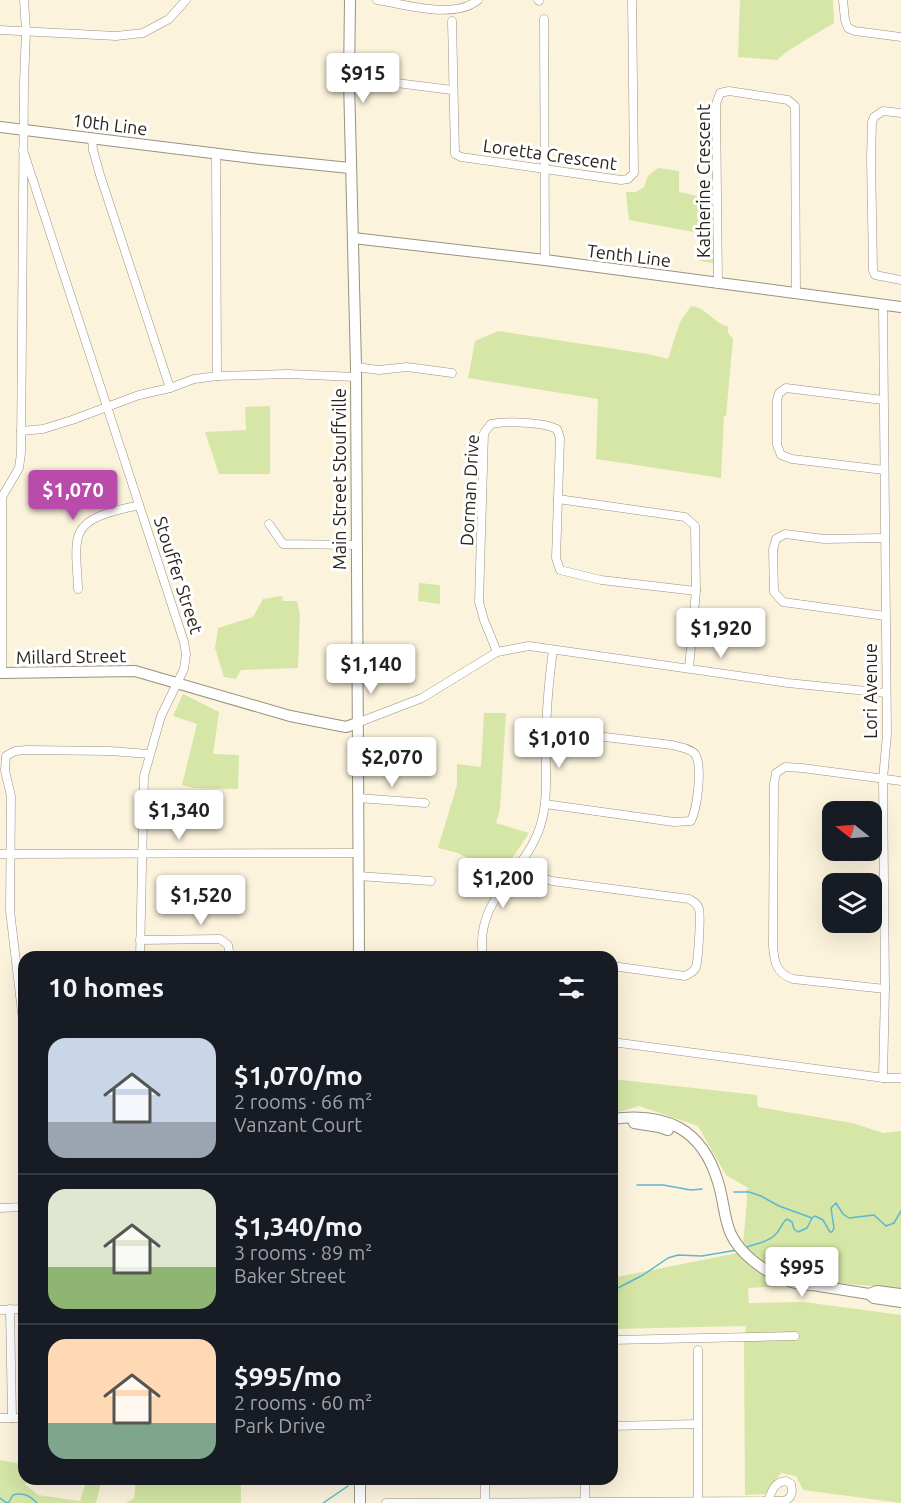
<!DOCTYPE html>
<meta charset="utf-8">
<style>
body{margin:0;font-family:Ubuntu,sans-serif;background:#20242c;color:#f1f3f6;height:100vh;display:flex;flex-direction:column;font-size:22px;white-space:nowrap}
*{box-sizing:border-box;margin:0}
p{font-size:20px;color:#9ea1a6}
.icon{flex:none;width:33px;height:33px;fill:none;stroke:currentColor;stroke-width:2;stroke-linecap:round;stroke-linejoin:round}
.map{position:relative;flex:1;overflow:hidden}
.details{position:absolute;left:18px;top:951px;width:600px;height:534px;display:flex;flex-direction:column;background:#171b24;border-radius:18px;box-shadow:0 6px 24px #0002}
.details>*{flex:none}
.needle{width:39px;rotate:287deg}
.controls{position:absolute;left:822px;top:801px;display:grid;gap:12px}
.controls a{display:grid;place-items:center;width:60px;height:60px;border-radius:12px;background:#171b24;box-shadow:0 6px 24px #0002;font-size:30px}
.price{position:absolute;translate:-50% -51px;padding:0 14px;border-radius:6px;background:#fff;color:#222;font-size:20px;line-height:39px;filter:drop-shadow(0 2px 3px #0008)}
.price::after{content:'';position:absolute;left:50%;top:36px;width:18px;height:14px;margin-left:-9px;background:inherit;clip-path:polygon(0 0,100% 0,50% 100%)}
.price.selected{background:#b94caa;color:#fff}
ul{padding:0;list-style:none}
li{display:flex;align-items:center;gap:18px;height:150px;padding:0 30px}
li+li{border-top:2px solid #363941}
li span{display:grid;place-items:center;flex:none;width:168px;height:120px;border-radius:18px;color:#555}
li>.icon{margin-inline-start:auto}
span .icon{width:72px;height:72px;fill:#fffc;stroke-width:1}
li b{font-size:26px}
h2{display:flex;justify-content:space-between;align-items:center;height:72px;padding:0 30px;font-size:26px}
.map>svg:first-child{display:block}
.green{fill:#d5e6a6}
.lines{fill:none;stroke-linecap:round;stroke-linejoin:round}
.stream{stroke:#5cb8d2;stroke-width:1.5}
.street-casing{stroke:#9a927e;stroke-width:9}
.secondary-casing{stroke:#9a927e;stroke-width:12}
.street{stroke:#fff;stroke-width:8}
.secondary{stroke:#fff;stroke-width:10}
.labels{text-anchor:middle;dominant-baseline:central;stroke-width:6;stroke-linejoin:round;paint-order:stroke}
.street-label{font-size:18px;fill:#29251d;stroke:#fff}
</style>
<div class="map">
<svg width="901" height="1503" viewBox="0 0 901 1503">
<rect width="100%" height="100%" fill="#fcf3dd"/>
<g class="green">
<polygon points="740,0 833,0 834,23 789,50 777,60 738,57"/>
<polygon points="658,168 679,171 679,192 712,199 713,263 700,261 699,233 629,220 626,192 636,192 644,187 648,176"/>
<path d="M691,306C708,308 715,325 728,326V333L733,339L726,416H724L721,478L596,459L598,399L468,378L475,341L498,331L648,354L668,359L680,322Z"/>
<polygon points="270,406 270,474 219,474 205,432 246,430 245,407"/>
<polygon points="419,583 440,585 440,604 418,601"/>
<polygon points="282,596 283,601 297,601 300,615 298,668 241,670 236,679 224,677 215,648 218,628 253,617 263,599"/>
<polygon points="183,694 219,712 213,754 239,755 238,789 194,788 182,785 197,724 173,716"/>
<polygon points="484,713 506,713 500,809 496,823 529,833 501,875 458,853 438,848 457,785 457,764 481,767"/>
<polygon points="612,1079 757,1095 758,1107 852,1123 883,1133 901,1131 901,1288 833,1283 748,1288 749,1306 749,1303 804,1302 901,1315 901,1503 803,1490 796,1476 781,1473 766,1494 745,1495 744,1345 746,1326 612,1329 612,1278 748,1251 743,1245 747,1199 746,1189 750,1189 726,1175 698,1126 639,1106 612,1114"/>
<polygon points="0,1460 21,1464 26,1485 38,1495 80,1501 87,1479 102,1479 96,1503 0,1503"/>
<polygon points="136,1479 241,1479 241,1503 126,1503 134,1498"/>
</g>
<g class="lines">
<g class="stream">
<polyline points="637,1185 663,1185 691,1190 702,1189"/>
<polyline points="734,1192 749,1192 761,1196 779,1206 812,1218 815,1216 823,1220 830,1232 832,1232 834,1228 831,1208 836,1203 843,1214 849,1218 874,1215 886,1226 894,1223 901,1211"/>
<path d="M747,1247C756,1244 768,1242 775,1235C781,1230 781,1223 787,1219L792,1222L794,1229L798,1232L807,1228L812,1218"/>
<polyline points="612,1291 643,1275 668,1258 678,1255 702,1256 737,1250"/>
<path d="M0,1498L7,1503L9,1502L13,1495C23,1492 30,1495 37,1503"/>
<polyline points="323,1503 348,1486"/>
</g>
<g class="street-casing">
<g id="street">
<path d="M377,0C405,4 454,20 478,0"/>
<polyline points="538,0 539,1"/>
<polyline points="843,0 845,20 848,28 855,31 901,37"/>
<polyline points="544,19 545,260"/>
<polyline points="452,21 455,154 461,157 621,180 628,179 634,173 632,0"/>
<polyline points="0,30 116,36 143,33 169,19 186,0"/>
<polyline points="349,80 365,79 452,90"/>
<polyline points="901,113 883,111 874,117 872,122 871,158 873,270 875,275 901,280"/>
<polyline points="92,139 93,150 100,175 170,388"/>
<polyline points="23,150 184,642 186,654 184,669 161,716 144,776 140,957"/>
<polyline points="216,154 217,376"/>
<polyline points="718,284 716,104 720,93 729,91 788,100 795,106 796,294"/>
<polyline points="356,367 379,370 407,367 452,373"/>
<polyline points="883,400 786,388 779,393 777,400 777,445 781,455 792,459 884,470"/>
<polyline points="21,431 43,429 72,420 139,395 170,388 194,379 217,376 288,374 355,377"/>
<polyline points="558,499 685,517 695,526 696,591 689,668"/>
<polyline points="269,524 283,544 356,545"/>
<polyline points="885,538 824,539 785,534 776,539 773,550 774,592 783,602 885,616"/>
<path d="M78,589C78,574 73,545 80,532C89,514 121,510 139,505"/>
<path d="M497,652L484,620L479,602L484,433L491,424C507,421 542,422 557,429L560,438L556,558L560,570L601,580L696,591"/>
<polyline points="2,673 2,497 19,468 21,453 24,82 26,31 24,0"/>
<polyline points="357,723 422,698 497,652 529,646 788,683 886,693"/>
<polyline points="358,798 425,803"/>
<path d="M545,804L674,822L691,821C697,809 703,766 695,754C690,748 679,747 672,745L546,730"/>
<polyline points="0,854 357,853"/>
<path d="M519,864L540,877L552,881L689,899C694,902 698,904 699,909C701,917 698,961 696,967C694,972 689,974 685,976L612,966"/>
<polyline points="358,876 431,881"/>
<polyline points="140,940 220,939 228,945 230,957"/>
<path d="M483,957C474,899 524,875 540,827C549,799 545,770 546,741C546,710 549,680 553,650"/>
<path d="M885,989L793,979C776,973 774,962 773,945L774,784L776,773L785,767L802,768L901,781"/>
<polyline points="24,1029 10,911 11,796 5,771 6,756 15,751 27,750 110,751 149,754"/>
<polyline points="612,1042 884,1078 901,1078"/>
<polyline points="883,1078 885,989 883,779 887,734 883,305"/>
<polyline points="0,1208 24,1207"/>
<polyline points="10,1309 12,1418"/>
<polyline points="0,1310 24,1309"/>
<polyline points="612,1340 795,1336"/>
<polyline points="698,1350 698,1503"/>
<polyline points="0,1418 24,1418"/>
<polyline points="612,1426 698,1424"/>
<polyline points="585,1479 585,1503"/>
<path d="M386,1503L784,1501C792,1498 793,1493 791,1484L786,1481C774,1482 772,1491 768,1501"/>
<polyline points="485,1503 485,1479"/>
</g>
</g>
<g class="secondary-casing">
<g id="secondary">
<polyline points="350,0 349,80 356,367 359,957"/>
<polyline points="0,127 260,159 350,168"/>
<polyline points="353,238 545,260 901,307"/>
<polyline points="0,673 135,671 290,716 346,727 357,723"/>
<path d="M612,1119C665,1112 702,1128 718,1182C728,1215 721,1234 752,1260C763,1269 778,1278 792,1282C800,1285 810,1285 819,1286C836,1289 852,1291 869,1294L874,1298L901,1302"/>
<polyline points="634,1123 659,1127 668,1130"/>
<polyline points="869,1294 877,1291 901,1294"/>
<polyline points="360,1503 360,1479"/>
</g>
</g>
<use href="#street" class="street"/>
<use href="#secondary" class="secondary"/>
</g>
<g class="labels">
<g class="street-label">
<text transform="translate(110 124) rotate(7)">10th Line</text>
<text transform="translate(550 154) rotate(8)">Loretta Crescent</text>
<text transform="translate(703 181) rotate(-90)">Katherine Crescent</text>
<text transform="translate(629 255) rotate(7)">Tenth Line</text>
<text transform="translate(339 479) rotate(-90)">Main Street Stouffville</text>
<text transform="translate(469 490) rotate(-87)">Dorman Drive</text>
<text transform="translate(179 575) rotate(72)">Stouffer Street</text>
<text transform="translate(71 656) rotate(-1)">Millard Street</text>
<text transform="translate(870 691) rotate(-90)">Lori Avenue</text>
</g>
</g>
</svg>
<div class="controls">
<a><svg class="needle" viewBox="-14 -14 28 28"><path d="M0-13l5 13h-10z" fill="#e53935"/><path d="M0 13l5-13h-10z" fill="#9ea1a6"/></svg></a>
<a><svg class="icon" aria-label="layers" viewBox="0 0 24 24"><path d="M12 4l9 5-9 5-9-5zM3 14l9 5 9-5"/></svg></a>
</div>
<b class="price" style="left:363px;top:104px">$915</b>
<b class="price selected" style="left:73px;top:521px">$1,070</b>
<b class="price" style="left:721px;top:659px">$1,920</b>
<b class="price" style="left:371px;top:695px">$1,140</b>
<b class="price" style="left:559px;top:769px">$1,010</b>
<b class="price" style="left:392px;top:788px">$2,070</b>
<b class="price" style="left:179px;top:841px">$1,340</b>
<b class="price" style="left:503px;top:909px">$1,200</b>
<b class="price" style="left:201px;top:926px">$1,520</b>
<b class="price" style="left:802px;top:1298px">$995</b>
<section class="details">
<h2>10 homes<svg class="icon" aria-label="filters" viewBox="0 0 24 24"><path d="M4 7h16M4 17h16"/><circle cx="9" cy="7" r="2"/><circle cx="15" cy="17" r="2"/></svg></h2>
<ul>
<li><span style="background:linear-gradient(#c9d6e8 70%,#9aa5b1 0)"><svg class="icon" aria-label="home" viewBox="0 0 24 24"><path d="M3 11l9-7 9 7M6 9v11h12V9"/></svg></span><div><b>$1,070/mo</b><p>2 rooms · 66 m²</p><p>Vanzant Court</p></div></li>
<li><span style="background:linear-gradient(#dfe7d0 65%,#8fb573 0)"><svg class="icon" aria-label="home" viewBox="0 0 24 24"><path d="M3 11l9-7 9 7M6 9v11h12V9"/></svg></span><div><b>$1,340/mo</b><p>3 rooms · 89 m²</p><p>Baker Street</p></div></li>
<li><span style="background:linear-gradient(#ffd9b3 70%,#7fa58c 0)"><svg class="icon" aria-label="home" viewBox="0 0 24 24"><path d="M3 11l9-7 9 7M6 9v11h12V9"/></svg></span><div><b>$995/mo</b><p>2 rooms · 60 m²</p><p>Park Drive</p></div></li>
</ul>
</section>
</div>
